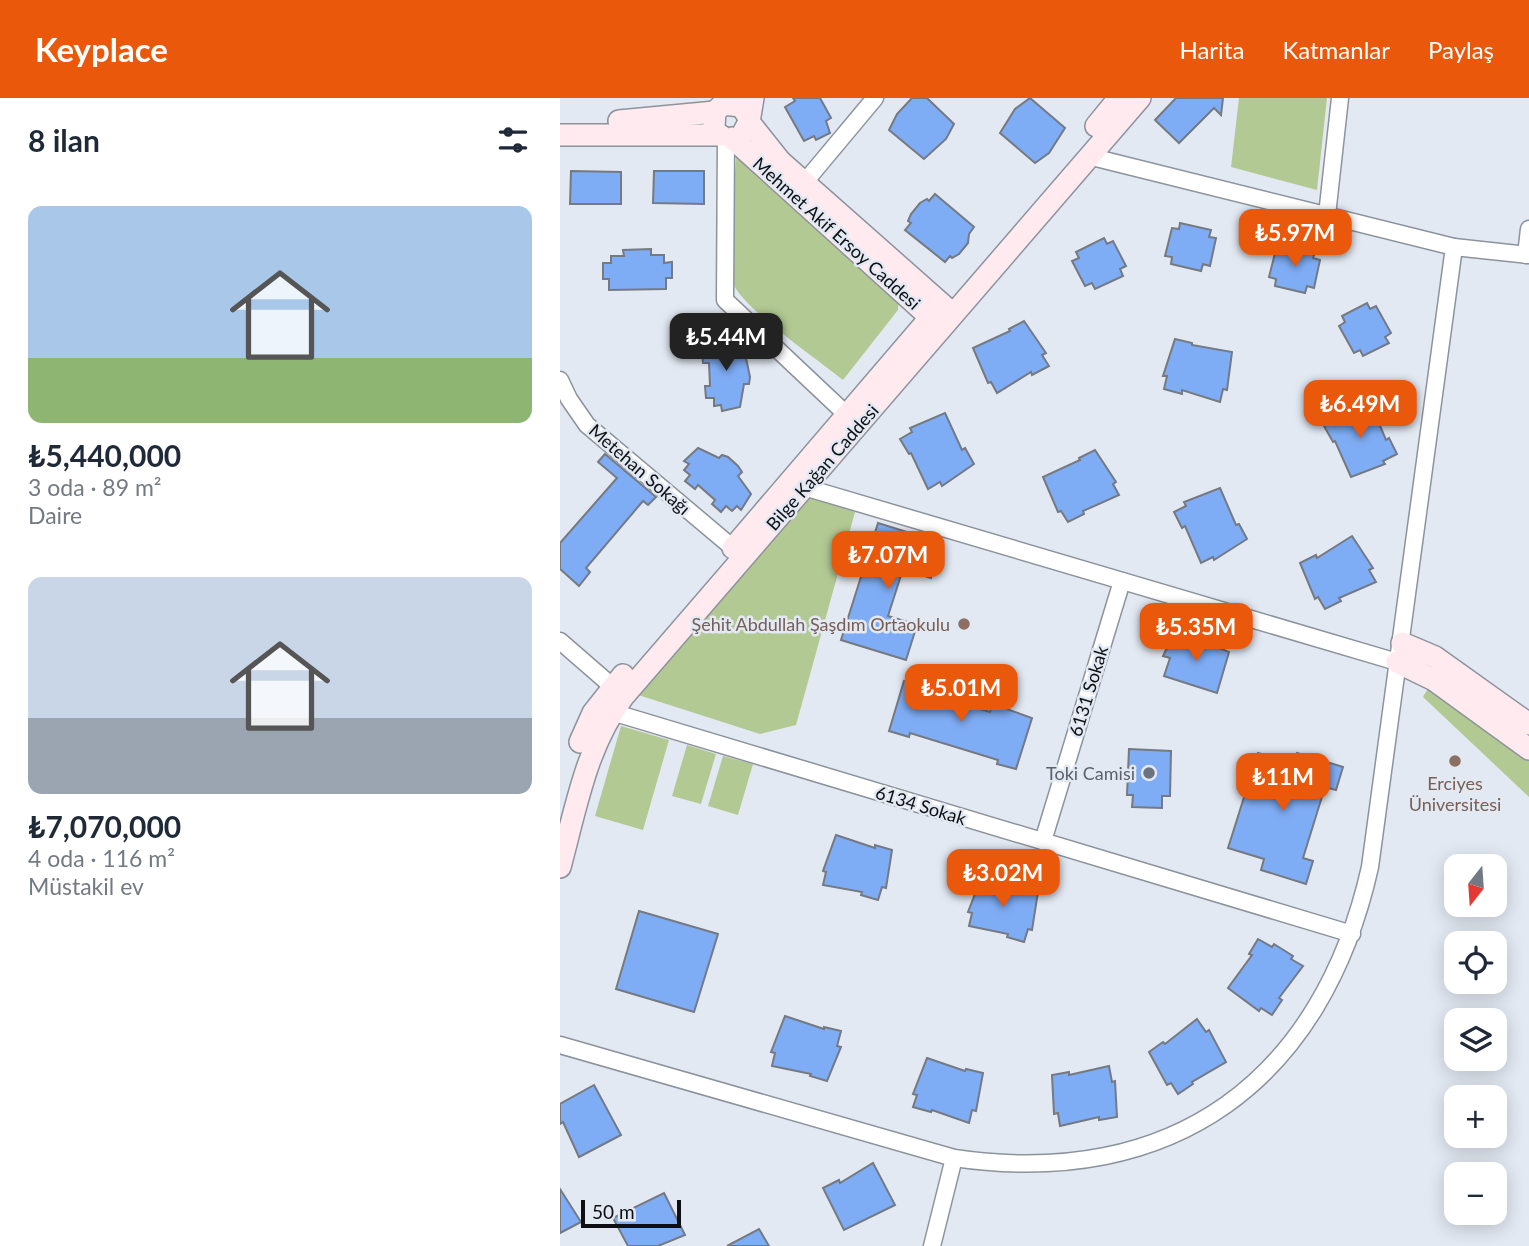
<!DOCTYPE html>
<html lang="tr">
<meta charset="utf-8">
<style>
body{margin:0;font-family:Lato,sans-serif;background:#f6f6f7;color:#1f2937;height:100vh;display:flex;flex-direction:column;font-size:26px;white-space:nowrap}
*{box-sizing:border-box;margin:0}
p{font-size:23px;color:#747a83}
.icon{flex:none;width:38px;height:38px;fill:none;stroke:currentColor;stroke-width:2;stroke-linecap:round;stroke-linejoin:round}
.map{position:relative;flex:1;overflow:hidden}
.details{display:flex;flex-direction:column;background:#fff;width:560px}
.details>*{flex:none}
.needle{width:46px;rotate:197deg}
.fabs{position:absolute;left:884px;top:756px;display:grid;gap:14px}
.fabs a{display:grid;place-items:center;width:63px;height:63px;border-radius:14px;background:#fff;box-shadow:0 4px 18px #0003;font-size:35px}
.scale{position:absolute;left:21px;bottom:18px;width:100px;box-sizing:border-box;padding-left:7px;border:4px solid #0d0f12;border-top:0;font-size:19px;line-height:24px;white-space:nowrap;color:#0d0f12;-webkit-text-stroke:5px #e3e9f3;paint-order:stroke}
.price{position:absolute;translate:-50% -60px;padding:0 16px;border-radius:14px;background:#ea580c;color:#fff;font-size:23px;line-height:46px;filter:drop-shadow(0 2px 4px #0008)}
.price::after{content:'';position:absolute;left:50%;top:42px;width:21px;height:16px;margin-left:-10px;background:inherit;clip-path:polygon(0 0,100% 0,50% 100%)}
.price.on{background:#222;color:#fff}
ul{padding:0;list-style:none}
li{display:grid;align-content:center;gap:14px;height:371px;padding:0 28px}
li span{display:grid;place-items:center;height:217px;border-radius:14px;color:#555}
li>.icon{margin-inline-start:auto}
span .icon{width:126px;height:126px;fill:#fffc;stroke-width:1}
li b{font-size:30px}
h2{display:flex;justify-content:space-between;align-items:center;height:84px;padding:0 28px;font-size:30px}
header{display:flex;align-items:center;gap:42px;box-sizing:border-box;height:98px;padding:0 35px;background:#ea580c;color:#fff}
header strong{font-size:33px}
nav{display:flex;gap:38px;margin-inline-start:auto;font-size:24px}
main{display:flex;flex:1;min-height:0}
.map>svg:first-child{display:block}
.green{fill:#b3c993}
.building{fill:#7fadf5;stroke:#747982;stroke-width:2}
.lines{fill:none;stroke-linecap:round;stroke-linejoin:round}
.street-casing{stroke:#8d939c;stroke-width:19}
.secondary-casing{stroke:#8d939c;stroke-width:24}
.street{stroke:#fff;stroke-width:16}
.secondary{stroke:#ffebef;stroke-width:21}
.education-dot{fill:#8d6e63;stroke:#e3e9f3;stroke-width:2.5}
.worship-dot{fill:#6b7280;stroke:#e3e9f3;stroke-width:2.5}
.labels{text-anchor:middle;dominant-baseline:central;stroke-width:5;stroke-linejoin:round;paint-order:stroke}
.street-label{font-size:18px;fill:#0d0f12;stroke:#e3e9f3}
.education-label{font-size:18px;fill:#785e54;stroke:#e3e9f3;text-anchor:end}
.worship-label{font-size:18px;fill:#5b616d;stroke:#e3e9f3;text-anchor:end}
</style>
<header>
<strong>Keyplace</strong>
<nav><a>Harita</a><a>Katmanlar</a><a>Paylaş</a></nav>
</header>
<main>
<section class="details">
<h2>8 ilan<svg class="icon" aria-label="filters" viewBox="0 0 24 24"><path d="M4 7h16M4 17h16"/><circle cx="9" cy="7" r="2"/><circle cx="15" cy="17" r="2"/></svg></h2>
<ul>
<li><span style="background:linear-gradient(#a9c7e8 70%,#8fb573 0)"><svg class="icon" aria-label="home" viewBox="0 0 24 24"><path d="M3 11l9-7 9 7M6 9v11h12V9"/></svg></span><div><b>₺5,440,000</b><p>3 oda · 89 m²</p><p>Daire</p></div></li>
<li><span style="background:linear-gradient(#c9d6e8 65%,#9aa5b1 0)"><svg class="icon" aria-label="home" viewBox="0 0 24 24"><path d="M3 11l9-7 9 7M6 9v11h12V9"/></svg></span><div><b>₺7,070,000</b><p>4 oda · 116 m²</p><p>Müstakil ev</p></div></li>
</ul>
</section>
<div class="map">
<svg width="969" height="1148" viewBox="0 0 969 1148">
<rect width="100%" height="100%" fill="#e3e9f3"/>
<g class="green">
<polygon points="679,0 767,0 757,92 671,69"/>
<path d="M177,52L339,195L338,212L283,282C257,261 193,217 176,191C165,175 175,77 177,52Z"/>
<polygon points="247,393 295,414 236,627 200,636 72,595"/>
<polygon points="871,585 969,655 969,699 863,599"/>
<polygon points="61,628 109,642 83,732 35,718"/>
<polygon points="127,647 156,656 141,706 112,698"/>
<polygon points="163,658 193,666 178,717 148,708"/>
</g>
<g class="building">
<polygon points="233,0 260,0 271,20 266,23 270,35 256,42 254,38 244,43 225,9 235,3"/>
<polygon points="352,0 367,0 394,26 386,41 364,61 329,32 337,16"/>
<polygon points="470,0 505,30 489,55 475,65 440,35 455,11"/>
<polygon points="616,0 663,0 661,17 654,10 619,45 595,22"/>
<polygon points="11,73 61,74 61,106 10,106"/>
<polygon points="94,73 144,73 144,106 93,105"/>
<polygon points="375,96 414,129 409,136 408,145 399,156 392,160 390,158 385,164 345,132 351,125 348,123 351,116 360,105 367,101 369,103"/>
<polygon points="620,125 651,132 649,139 656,140 650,168 643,166 641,173 611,166 612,159 605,158 612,130 619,131"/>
<polygon points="544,140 547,146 553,143 566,168 560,171 563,178 535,191 532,185 525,188 512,163 519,160 516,154"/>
<polygon points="724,147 755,154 753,160 760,162 754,190 747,188 745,195 715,188 716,181 709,179 716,151 723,153"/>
<polygon points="91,151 91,157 104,157 104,165 112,164 112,180 106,180 106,191 49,192 49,181 43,181 43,165 51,165 51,158 64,158 63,152"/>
<polygon points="807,205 810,211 816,208 831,235 825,239 829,245 803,258 800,252 794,255 779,228 785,224 782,218"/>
<polygon points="464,223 486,255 482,257 489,268 472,277 471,274 437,295 431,284 428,285 413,250 450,233 449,231"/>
<polygon points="166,237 174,239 181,260 186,260 190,279 189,286 184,286 180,309 162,313 161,307 154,308 154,300 146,300 145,288 150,288 149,265 143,265 142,253 149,252 149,244 156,244 155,238"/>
<polygon points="615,241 632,245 632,247 672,254 667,292 663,291 660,304 622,292 622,296 604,291 607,278 603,278"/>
<polygon points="810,304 826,342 829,340 837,356 823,363 825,366 791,379 775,343 773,344 764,328 776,322 774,318"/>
<polygon points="385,315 402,352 405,350 414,366 382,388 380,384 368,391 351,355 349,356 340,341 352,334 350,330"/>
<polygon points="138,350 159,360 162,357 168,359 178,368 182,374 178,378 191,396 181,412 177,408 172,413 166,408 161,414 152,406 155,402 138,387 135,391 125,383 130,377 124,372 129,366 124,363"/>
<polygon points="535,352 556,384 553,386 559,397 523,413 524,416 508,424 501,413 498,414 483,379 520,362 519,360"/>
<polygon points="45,356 96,399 88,407 83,403 26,470 30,474 19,488 0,471 0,445 57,380 38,364"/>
<polygon points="660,390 676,427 679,426 687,441 654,462 653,459 641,465 625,428 622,430 614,414 626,408 624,404"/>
<polygon points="318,425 382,445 371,480 343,471 328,518 357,527 346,562 281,542"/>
<polygon points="792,438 813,470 809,472 816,484 779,500 781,503 765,511 758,499 755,501 740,465 756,457 757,460"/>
<polygon points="613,537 632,543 633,539 669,554 657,595 604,578 610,560 603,558"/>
<polygon points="344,583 376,590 385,594 383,600 430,614 432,608 441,609 472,620 456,671 437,666 438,662 350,635 349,639 329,633"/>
<polygon points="569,651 611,653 610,698 602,698 602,710 572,709 573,697 567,697"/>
<polygon points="698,655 733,666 737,655 783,669 776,692 765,689 743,760 753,763 746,786 701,772 704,761 668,750"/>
<polygon points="276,737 315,750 315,747 332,752 326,790 322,789 318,802 301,797 302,794 263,787 266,774 263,773"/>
<polygon points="422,778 460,792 461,789 478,794 472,832 468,831 464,844 447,839 448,836 409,828 412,815 408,814"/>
<polygon points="79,813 158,836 134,914 56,891"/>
<polygon points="698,841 712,849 714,846 733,858 731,861 743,868 719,900 722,902 712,917 701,910 699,913 668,890 692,857 689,856"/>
<polygon points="225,918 264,931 264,929 281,933 277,948 281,949 267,983 250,978 251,976 212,968 215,955 211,954"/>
<polygon points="637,921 646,934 649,932 666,964 632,984 633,986 618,996 611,985 607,987 589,954 603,944 605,946"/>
<polygon points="367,960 405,973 406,971 423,975 416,1013 412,1012 409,1025 372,1012 371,1014 353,1009 357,997 353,996"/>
<polygon points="549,968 552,984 555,983 557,1019 539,1022 539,1019 500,1028 498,1015 494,1016 492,977 509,974 509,977"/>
<polygon points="34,987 61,1037 19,1059 3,1024 0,1026 0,1006"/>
<polygon points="313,1065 335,1107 284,1132 263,1090 279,1082 280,1085"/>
<polygon points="0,1091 21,1124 0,1135"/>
<polygon points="104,1095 125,1137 98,1148 68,1148 53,1120"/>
<polygon points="199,1131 209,1148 167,1148"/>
</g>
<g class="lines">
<g class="street-casing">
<g id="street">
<polyline points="166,39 165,202 287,317"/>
<polyline points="244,85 315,0"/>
<polyline points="767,117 780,0"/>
<polyline points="894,149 969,157"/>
<polyline points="966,157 969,131"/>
<polyline points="0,282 9,301 27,327 173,450"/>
<polyline points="244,389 837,564"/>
<polyline points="0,543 53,589"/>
<polyline points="52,614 792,836"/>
<polyline points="483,743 562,483"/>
<path d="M0,947L394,1060C613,1092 762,983 810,769L894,149L528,58"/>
<polyline points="372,1148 394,1060"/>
</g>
</g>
<g class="secondary-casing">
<g id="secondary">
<polyline points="59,23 155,14"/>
<polyline points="189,24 220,63 393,216"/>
<polyline points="154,28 155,14 163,6 181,8 188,18"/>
<polyline points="536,28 559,0"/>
<polyline points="183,35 189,24 193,0"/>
<polyline points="0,37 160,37"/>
<polyline points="172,40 381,229"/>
<polyline points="173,450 375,214"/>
<polyline points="842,545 875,559 969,626"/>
<polyline points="837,564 874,582 969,651"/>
<polyline points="20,644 33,615 63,577"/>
<path d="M0,769C16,710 26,649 63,599L580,0"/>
</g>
</g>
<use href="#street" class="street"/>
<use href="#secondary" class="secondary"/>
</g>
<g class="education-dot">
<circle cx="404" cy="526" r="7"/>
<circle cx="895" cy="663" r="7"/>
</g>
<circle class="worship-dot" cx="589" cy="675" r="7"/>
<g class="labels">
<g class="street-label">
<text transform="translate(277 135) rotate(42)">Mehmet Akif Ersoy Caddesi</text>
<text transform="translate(262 369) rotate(-49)">Bilge Kağan Caddesi</text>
<text transform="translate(80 371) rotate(41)">Metehan Sokağı</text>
<text transform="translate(528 593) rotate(-73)">6131 Sokak</text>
<text transform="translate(361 707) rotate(17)">6134 Sokak</text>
</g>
<g class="education-label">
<text x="390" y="526">Şehit Abdullah Şaşdım Ortaokulu</text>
<text x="895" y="685" text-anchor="middle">Erciyes<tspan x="895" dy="21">Üniversitesi</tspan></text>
</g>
<g class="worship-label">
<text x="575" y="675">Toki Camisi</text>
</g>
</g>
</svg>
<div class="fabs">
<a><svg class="needle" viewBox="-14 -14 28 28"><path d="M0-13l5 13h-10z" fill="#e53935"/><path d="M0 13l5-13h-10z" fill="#747a83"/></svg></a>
<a><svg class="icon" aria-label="locate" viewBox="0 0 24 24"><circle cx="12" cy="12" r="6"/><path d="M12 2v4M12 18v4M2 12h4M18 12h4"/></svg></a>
<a><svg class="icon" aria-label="layers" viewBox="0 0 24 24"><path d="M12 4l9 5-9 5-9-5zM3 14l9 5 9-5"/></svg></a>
<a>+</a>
<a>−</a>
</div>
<div class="scale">50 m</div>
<b class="price" style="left:735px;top:171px">₺5.97M</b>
<b class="price on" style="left:166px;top:275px">₺5.44M</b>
<b class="price" style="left:800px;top:342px">₺6.49M</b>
<b class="price" style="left:328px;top:493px">₺7.07M</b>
<b class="price" style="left:636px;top:565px">₺5.35M</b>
<b class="price" style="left:401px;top:626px">₺5.01M</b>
<b class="price" style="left:723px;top:715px">₺11M</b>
<b class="price" style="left:443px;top:811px">₺3.02M</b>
</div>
</main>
